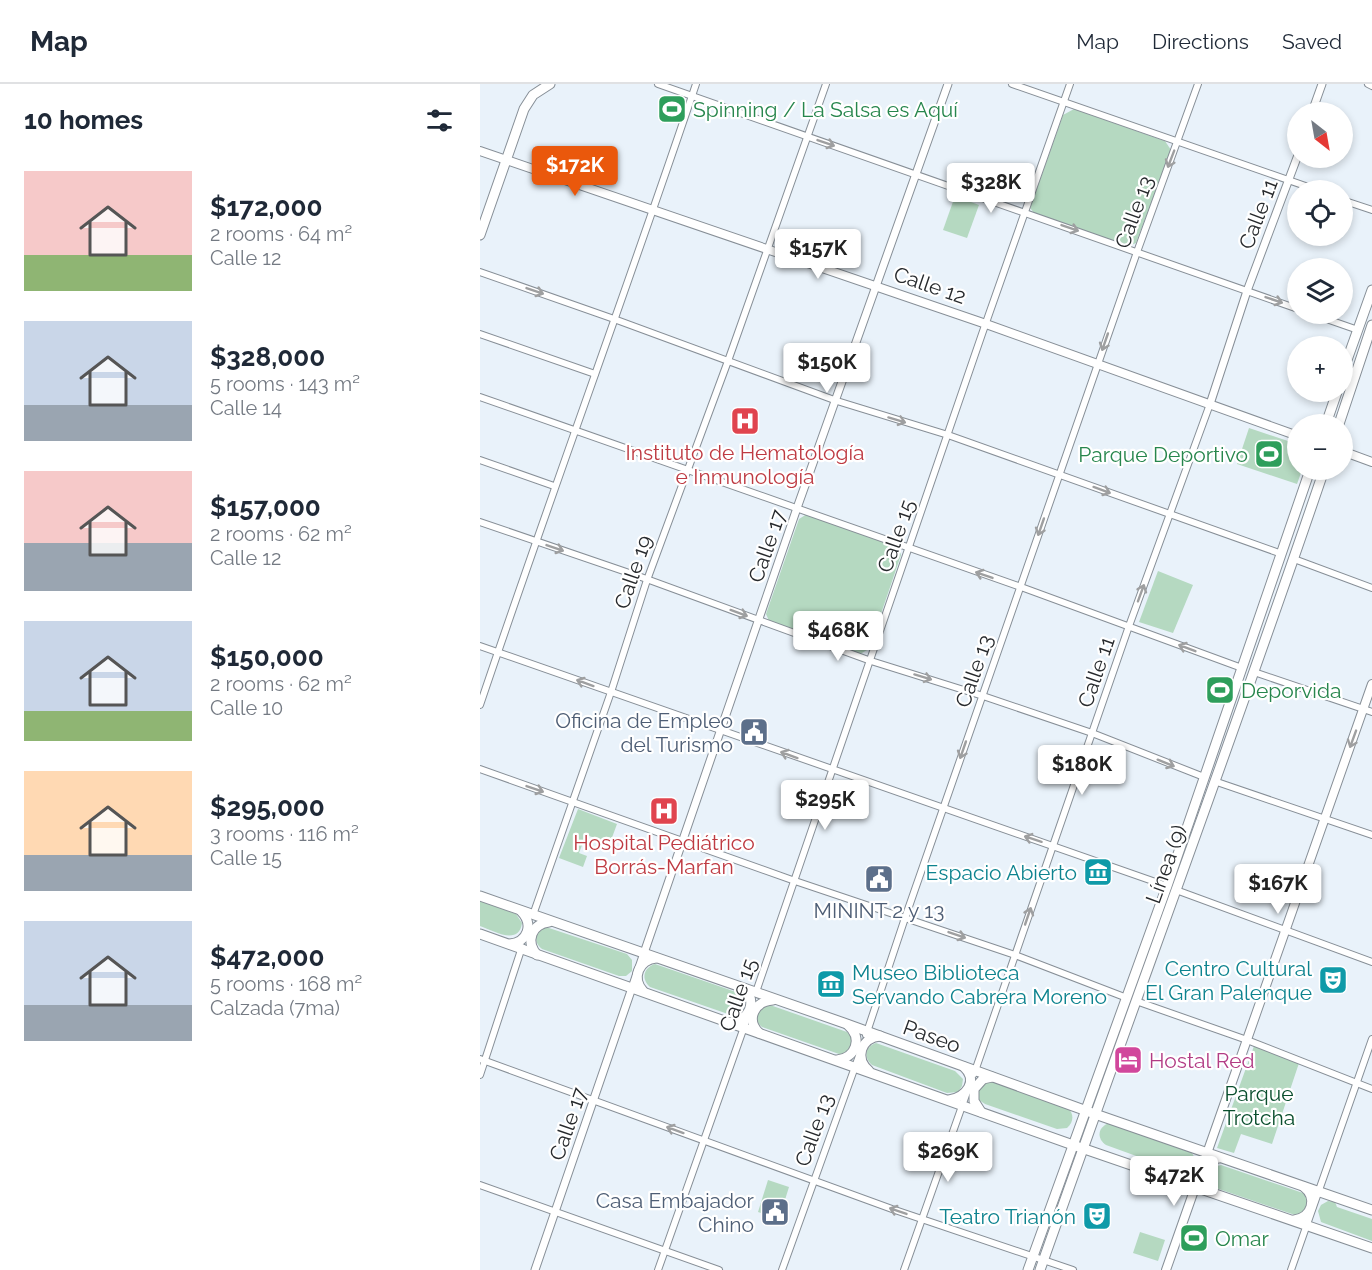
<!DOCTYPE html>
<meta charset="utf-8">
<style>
body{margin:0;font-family:Raleway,sans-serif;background:#f2f2f3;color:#1f2937;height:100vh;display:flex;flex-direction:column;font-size:22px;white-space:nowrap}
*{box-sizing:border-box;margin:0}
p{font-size:20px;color:#747a83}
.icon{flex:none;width:33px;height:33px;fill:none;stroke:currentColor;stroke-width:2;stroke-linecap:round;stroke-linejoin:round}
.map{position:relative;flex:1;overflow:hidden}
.details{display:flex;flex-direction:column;background:#fff;width:480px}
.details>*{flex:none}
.needle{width:39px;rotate:149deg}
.controls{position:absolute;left:807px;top:18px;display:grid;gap:12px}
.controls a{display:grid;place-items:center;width:66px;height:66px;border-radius:50%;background:#fff;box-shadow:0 3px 9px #0003;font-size:30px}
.price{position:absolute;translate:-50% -51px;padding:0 14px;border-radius:6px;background:#fff;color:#222;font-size:20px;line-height:39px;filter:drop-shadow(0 2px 3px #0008)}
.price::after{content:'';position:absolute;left:50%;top:36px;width:18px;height:14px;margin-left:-9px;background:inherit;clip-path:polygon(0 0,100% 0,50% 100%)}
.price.selected{background:#ea580c;color:#fff}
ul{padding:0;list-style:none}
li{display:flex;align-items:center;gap:18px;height:150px;padding:0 24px}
li span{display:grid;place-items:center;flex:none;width:168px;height:120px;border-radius:0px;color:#555}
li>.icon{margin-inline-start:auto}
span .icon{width:72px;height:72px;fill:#fffc;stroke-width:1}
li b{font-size:26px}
h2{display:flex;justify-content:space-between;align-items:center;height:72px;padding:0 24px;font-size:26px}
header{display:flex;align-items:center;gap:36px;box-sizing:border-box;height:84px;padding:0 30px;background:#fff;border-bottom:2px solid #e0e1e3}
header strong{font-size:28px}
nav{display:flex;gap:33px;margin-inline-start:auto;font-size:21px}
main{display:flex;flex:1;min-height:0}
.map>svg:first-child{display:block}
.green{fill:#b5d9c1}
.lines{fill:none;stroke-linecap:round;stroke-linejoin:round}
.minor-casing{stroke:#878f97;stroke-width:8}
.tertiary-casing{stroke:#878f97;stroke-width:9}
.secondary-casing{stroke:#878f97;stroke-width:10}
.primary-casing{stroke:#878f97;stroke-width:11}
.minor{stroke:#fff;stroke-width:6}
.tertiary{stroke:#fff;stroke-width:7}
.secondary{stroke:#fff;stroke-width:8}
.primary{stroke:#fff;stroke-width:9}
.oneway{stroke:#9e9fa0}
.labels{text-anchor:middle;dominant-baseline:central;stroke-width:4.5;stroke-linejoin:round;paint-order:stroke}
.leisure-label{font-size:21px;fill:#27864d;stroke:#fff;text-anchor:start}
.street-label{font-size:21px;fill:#272a2d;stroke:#fff}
.health-label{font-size:21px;fill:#be3a42;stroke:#fff}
.service-label{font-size:21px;fill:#4e5e75;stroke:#fff;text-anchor:end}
.culture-label{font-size:21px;fill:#0d838f;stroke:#fff;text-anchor:end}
.hotel-label{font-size:21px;fill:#b23c85;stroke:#fff;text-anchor:start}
.park-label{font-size:21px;fill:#094e2d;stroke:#fff}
</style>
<header>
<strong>Map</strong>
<nav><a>Map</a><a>Directions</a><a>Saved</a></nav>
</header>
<main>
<section class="details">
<h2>10 homes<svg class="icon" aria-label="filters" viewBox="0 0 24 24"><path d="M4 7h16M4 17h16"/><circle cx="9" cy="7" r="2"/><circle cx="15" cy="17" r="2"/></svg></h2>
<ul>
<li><span style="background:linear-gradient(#f6c9c9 70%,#8fb573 0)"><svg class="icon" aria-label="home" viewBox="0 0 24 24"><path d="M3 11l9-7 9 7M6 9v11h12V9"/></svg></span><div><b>$172,000</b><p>2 rooms · 64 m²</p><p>Calle 12</p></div></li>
<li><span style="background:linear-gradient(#c9d6e8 70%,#9aa5b1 0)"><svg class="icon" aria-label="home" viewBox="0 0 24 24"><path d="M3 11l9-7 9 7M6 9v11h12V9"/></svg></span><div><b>$328,000</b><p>5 rooms · 143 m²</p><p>Calle 14</p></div></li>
<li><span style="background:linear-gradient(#f6c9c9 60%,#9aa5b1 0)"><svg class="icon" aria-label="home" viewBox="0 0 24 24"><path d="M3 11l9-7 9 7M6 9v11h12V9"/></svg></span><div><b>$157,000</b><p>2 rooms · 62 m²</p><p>Calle 12</p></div></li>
<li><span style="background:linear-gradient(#c9d6e8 75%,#8fb573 0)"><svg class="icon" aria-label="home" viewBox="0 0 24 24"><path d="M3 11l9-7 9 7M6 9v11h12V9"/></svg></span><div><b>$150,000</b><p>2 rooms · 62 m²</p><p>Calle 10</p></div></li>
<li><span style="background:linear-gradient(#ffd9b3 70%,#9aa5b1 0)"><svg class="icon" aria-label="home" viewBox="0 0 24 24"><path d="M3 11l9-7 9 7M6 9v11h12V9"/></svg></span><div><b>$295,000</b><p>3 rooms · 116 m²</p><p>Calle 15</p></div></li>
<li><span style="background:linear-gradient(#c9d6e8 70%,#9aa5b1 0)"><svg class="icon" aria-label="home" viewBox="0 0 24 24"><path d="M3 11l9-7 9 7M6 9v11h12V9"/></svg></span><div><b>$472,000</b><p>5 rooms · 168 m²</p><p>Calzada (7ma)</p></div></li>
</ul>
</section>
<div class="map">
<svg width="892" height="1186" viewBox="0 0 892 1186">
<rect width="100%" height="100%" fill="#e9f2fa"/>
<g class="green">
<polygon points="594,25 685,57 691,66 656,159 649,162 555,130 550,124 583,31"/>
<polygon points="475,112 499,121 487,154 463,146"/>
<polygon points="769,344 817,360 818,386 822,386 817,400 757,380"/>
<polygon points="327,430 419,464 421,471 389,565 380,570 289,537 286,530 319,435"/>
<polygon points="678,487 713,501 693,549 659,538"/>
<polygon points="98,725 137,740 130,759 106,751 99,769 107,772 103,783 79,774"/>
<path d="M0,817L36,830L42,839C39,862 14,847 0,842Z"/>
<path d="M66,843L147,870L152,876V887L146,892H139L62,865C52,857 56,848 66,843Z"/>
<path d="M175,880L256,908L262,917C261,925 256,930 248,930L170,903C161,895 163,884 175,880Z"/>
<path d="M290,921L367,948L372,953V964L362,970H359L282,943C275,938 275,931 279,924Z"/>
<path d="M396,959L475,987L483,995L482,1002L478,1008L467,1009L392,981C383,973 385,963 396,959Z"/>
<polygon points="774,962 819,979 792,1060 761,1050 754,1069 737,1064"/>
<path d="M510,997L588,1024C594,1030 594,1038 587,1044L577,1045L505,1020L499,1016L498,1005L503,999Z"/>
<path d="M629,1039L711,1068C719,1077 714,1087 703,1089L626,1061C616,1054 618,1043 629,1039Z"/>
<path d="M741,1081L823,1109L828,1114L827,1125L818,1131H815L733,1103C726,1098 725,1091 730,1084Z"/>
<polygon points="288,1096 309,1103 299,1135 278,1128"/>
<polygon points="848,1117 855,1118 857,1123 892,1135 892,1157 841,1138 838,1127 841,1121"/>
<polygon points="660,1148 685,1156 678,1177 653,1169"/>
</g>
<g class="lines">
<g class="minor-casing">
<g id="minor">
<polyline points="178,0 818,225"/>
<polyline points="532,0 837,106"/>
<polyline points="888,0 892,2"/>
<polyline points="862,116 892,126"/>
<polyline points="0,188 134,235 357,317 468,351 802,470"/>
<polyline points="832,230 878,246"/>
<polyline points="0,250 115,290"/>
<polyline points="0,313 541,503 762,584"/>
<polyline points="0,376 74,402"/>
<polyline points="0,438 161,493 391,577 503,612 612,649 724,693"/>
<polyline points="814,475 892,504"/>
<polyline points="0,562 687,802"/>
<polyline points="774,588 892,628"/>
<path d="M0,621C70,413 146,208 216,0"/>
<polyline points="0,685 315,797 535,871 647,914"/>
<polyline points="734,697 892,751"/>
<polyline points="696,806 892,878"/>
<polyline points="53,831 131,608 167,496 248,277 346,0"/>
<polyline points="276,908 502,250 590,0"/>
<polyline points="656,917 767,956 892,1005"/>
<polyline points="386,951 425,834 657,168 718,0"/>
<polyline points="0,975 412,1125 593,1186"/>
<polyline points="494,990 649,542 730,320"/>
<polyline points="0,991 42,863"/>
<polyline points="0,1101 239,1186"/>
<polyline points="178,1186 269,929"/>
<polyline points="302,1186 380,969"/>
<polyline points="424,1186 487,1008"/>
<polyline points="811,1186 892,955"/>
</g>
</g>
<g class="tertiary-casing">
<g id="tertiary">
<polyline points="832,28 842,0"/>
<polyline points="730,320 767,207 818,71"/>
<polyline points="55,1186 317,424 468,0"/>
</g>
</g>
<g class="secondary-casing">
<g id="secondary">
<polyline points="0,67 506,240 818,352"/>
<polyline points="862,367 892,378"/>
<polyline points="725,1075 892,600"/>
<polyline points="686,1186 717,1098"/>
</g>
</g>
<g class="primary-casing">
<g id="primary">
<polyline points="0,151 44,25 53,11 70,0"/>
<polyline points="862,290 892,206"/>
<polyline points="846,340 857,308"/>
<polyline points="859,340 892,241"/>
<polyline points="0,812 364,939 615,1030 892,1126"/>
<polyline points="0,850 593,1061 892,1164"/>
<path d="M30,860C48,858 54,840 41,827"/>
<path d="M57,871C45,857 52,840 69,838"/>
<path d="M163,907C151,894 159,876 176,874"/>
<path d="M251,938C269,936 277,919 265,905"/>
<path d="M279,949C265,935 275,917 293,916"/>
<path d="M357,976C376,974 383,954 368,941"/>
<path d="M389,987C374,974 381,954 400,952"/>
<path d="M469,1016C486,1013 499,997 484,983"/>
<polyline points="501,1028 494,1017 494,1005 503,995 512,993"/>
<path d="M727,1106C714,1094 722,1075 739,1074"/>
<path d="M814,1136C832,1134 838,1114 824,1103"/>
<polyline points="548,1186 687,802 830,386"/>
<path d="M560,1186C654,919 753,654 844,386"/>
</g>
</g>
<use href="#minor" class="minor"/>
<use href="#tertiary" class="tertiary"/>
<use href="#secondary" class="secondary"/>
<use href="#primary" class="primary"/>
</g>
<defs><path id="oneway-shaft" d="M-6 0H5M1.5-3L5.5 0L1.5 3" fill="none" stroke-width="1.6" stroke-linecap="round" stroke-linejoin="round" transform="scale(1.5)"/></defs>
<g class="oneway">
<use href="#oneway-shaft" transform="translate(346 59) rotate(19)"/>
<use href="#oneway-shaft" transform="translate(691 75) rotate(111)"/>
<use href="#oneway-shaft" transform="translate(590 144) rotate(19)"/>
<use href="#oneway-shaft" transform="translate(55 207) rotate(19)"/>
<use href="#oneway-shaft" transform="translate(794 216) rotate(19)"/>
<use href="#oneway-shaft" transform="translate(625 258) rotate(109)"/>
<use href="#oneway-shaft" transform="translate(417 336) rotate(17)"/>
<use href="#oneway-shaft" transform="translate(622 406) rotate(20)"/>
<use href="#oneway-shaft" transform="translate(561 443) rotate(109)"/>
<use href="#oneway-shaft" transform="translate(75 464) rotate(19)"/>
<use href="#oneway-shaft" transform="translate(504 491) rotate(-161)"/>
<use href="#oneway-shaft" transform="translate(661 509) rotate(-70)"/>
<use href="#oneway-shaft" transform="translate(259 529) rotate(20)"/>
<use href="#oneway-shaft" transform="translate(707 564) rotate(-159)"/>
<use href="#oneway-shaft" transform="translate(443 593) rotate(17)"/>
<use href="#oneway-shaft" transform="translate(105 599) rotate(-160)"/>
<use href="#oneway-shaft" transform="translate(873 655) rotate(110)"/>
<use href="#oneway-shaft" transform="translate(483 666) rotate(109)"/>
<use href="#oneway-shaft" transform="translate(309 671) rotate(-160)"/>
<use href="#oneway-shaft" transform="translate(686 679) rotate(22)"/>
<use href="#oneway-shaft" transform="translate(55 705) rotate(19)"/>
<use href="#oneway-shaft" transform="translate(553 755) rotate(-162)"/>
<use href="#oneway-shaft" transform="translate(548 832) rotate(-71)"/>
<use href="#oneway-shaft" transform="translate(477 851) rotate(19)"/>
<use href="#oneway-shaft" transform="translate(195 1046) rotate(-160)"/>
<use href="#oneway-shaft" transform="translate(418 1127) rotate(-161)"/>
</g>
<defs>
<g id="stadium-square" transform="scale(1.5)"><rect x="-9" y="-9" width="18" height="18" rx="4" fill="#2e9e5b" stroke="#fff"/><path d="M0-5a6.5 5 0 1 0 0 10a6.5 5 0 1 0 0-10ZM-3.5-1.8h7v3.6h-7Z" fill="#fff"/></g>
<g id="hospital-square" transform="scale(1.5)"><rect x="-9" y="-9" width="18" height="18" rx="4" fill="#e0444e" stroke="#fff"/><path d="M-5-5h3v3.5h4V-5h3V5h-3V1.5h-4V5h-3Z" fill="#fff"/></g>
<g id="civic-square" transform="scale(1.5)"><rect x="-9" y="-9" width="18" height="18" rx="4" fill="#5c6f8a" stroke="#fff"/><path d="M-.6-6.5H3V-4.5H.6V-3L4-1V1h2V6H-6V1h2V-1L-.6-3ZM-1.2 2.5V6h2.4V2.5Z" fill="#fff"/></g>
<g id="museum-square" transform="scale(1.5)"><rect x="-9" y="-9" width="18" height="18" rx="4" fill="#0f9aa8" stroke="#fff"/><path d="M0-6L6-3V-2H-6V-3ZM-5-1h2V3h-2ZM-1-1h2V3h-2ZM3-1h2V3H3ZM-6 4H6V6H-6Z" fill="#fff"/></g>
<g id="theatre-square" transform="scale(1.5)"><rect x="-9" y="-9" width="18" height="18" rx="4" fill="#0f9aa8" stroke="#fff"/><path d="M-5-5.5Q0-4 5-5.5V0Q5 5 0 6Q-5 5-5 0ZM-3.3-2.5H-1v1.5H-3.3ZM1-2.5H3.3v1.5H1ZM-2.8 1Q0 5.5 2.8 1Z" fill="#fff"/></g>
<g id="hotel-square" transform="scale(1.5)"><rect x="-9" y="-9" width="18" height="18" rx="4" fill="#d1479c" stroke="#fff"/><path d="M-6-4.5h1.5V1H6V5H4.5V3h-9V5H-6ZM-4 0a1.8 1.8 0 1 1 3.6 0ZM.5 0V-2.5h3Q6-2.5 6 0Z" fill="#fff"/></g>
</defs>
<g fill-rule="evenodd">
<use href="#stadium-square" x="192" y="25"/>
<use href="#hospital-square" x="265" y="337"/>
<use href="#stadium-square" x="789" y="370"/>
<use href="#stadium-square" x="740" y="606"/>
<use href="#civic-square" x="274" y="648"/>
<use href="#hospital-square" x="184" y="727"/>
<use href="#museum-square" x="618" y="788"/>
<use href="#civic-square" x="399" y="795"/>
<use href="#theatre-square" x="853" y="896"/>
<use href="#museum-square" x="351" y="900"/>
<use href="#hotel-square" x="648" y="976"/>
<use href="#civic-square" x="295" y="1128"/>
<use href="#theatre-square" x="617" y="1132"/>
<use href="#stadium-square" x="714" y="1154"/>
</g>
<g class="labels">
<g class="leisure-label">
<text x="213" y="25">Spinning / La Salsa es Aquí</text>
<text x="768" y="370" text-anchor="end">Parque Deportivo</text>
<text x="761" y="606">Deporvida</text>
<text x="735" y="1154">Omar</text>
</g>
<g class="street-label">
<text transform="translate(654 128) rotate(-70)">Calle 13</text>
<text transform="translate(778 130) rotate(-69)">Calle 11</text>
<text transform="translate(450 201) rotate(19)">Calle 12</text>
<text transform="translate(416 452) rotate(-71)">Calle 15</text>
<text transform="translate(287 462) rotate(-71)">Calle 17</text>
<text transform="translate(153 488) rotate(-71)">Calle 19</text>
<text transform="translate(494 587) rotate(-71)">Calle 13</text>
<text transform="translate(616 588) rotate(-71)">Calle 11</text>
<text transform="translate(686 780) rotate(-70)">Línea (9)</text>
<text transform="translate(258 911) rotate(-71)">Calle 15</text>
<text transform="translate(452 952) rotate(20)">Paseo</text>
<text transform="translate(88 1040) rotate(-71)">Calle 17</text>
<text transform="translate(334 1046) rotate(-70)">Calle 13</text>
</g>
<g class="health-label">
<text x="265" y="368">Instituto de Hematología<tspan x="265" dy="24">e Inmunología</tspan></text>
<text x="184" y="758">Hospital Pediátrico<tspan x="184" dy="24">Borrás-Marfan</tspan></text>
</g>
<g class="service-label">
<text x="253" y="636">Oficina de Empleo<tspan x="253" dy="24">del Turismo</tspan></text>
<text x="399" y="826" text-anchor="middle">MININT 2 y 13</text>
<text x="274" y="1116">Casa Embajador<tspan x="274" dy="24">Chino</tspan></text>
</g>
<g class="culture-label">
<text x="597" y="788">Espacio Abierto</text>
<text x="832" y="884">Centro Cultural<tspan x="832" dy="24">El Gran Palenque</tspan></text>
<text x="372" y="888" text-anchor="start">Museo Biblioteca<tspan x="372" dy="24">Servando Cabrera Moreno</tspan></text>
<text x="596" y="1132">Teatro Trianón</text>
</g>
<g class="hotel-label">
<text x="669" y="976">Hostal Red</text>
</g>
<g class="park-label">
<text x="779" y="1009">Parque<tspan x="779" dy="24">Trotcha</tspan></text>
</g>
</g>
</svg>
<div class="controls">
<a><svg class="needle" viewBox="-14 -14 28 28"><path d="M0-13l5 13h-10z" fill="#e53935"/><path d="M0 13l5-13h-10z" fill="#747a83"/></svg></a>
<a><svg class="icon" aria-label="locate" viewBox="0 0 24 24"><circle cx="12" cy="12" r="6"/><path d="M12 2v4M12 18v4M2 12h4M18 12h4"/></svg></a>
<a><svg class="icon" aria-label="layers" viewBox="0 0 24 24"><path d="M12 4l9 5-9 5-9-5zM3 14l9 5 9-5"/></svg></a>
<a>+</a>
<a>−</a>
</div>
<b class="price selected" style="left:95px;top:113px">$172K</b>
<b class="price" style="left:511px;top:130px">$328K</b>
<b class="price" style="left:338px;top:196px">$157K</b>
<b class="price" style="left:347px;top:310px">$150K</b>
<b class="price" style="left:358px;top:578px">$468K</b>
<b class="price" style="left:602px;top:712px">$180K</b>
<b class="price" style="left:345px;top:747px">$295K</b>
<b class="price" style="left:798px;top:831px">$167K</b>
<b class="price" style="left:468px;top:1099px">$269K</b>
<b class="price" style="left:694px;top:1123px">$472K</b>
</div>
</main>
